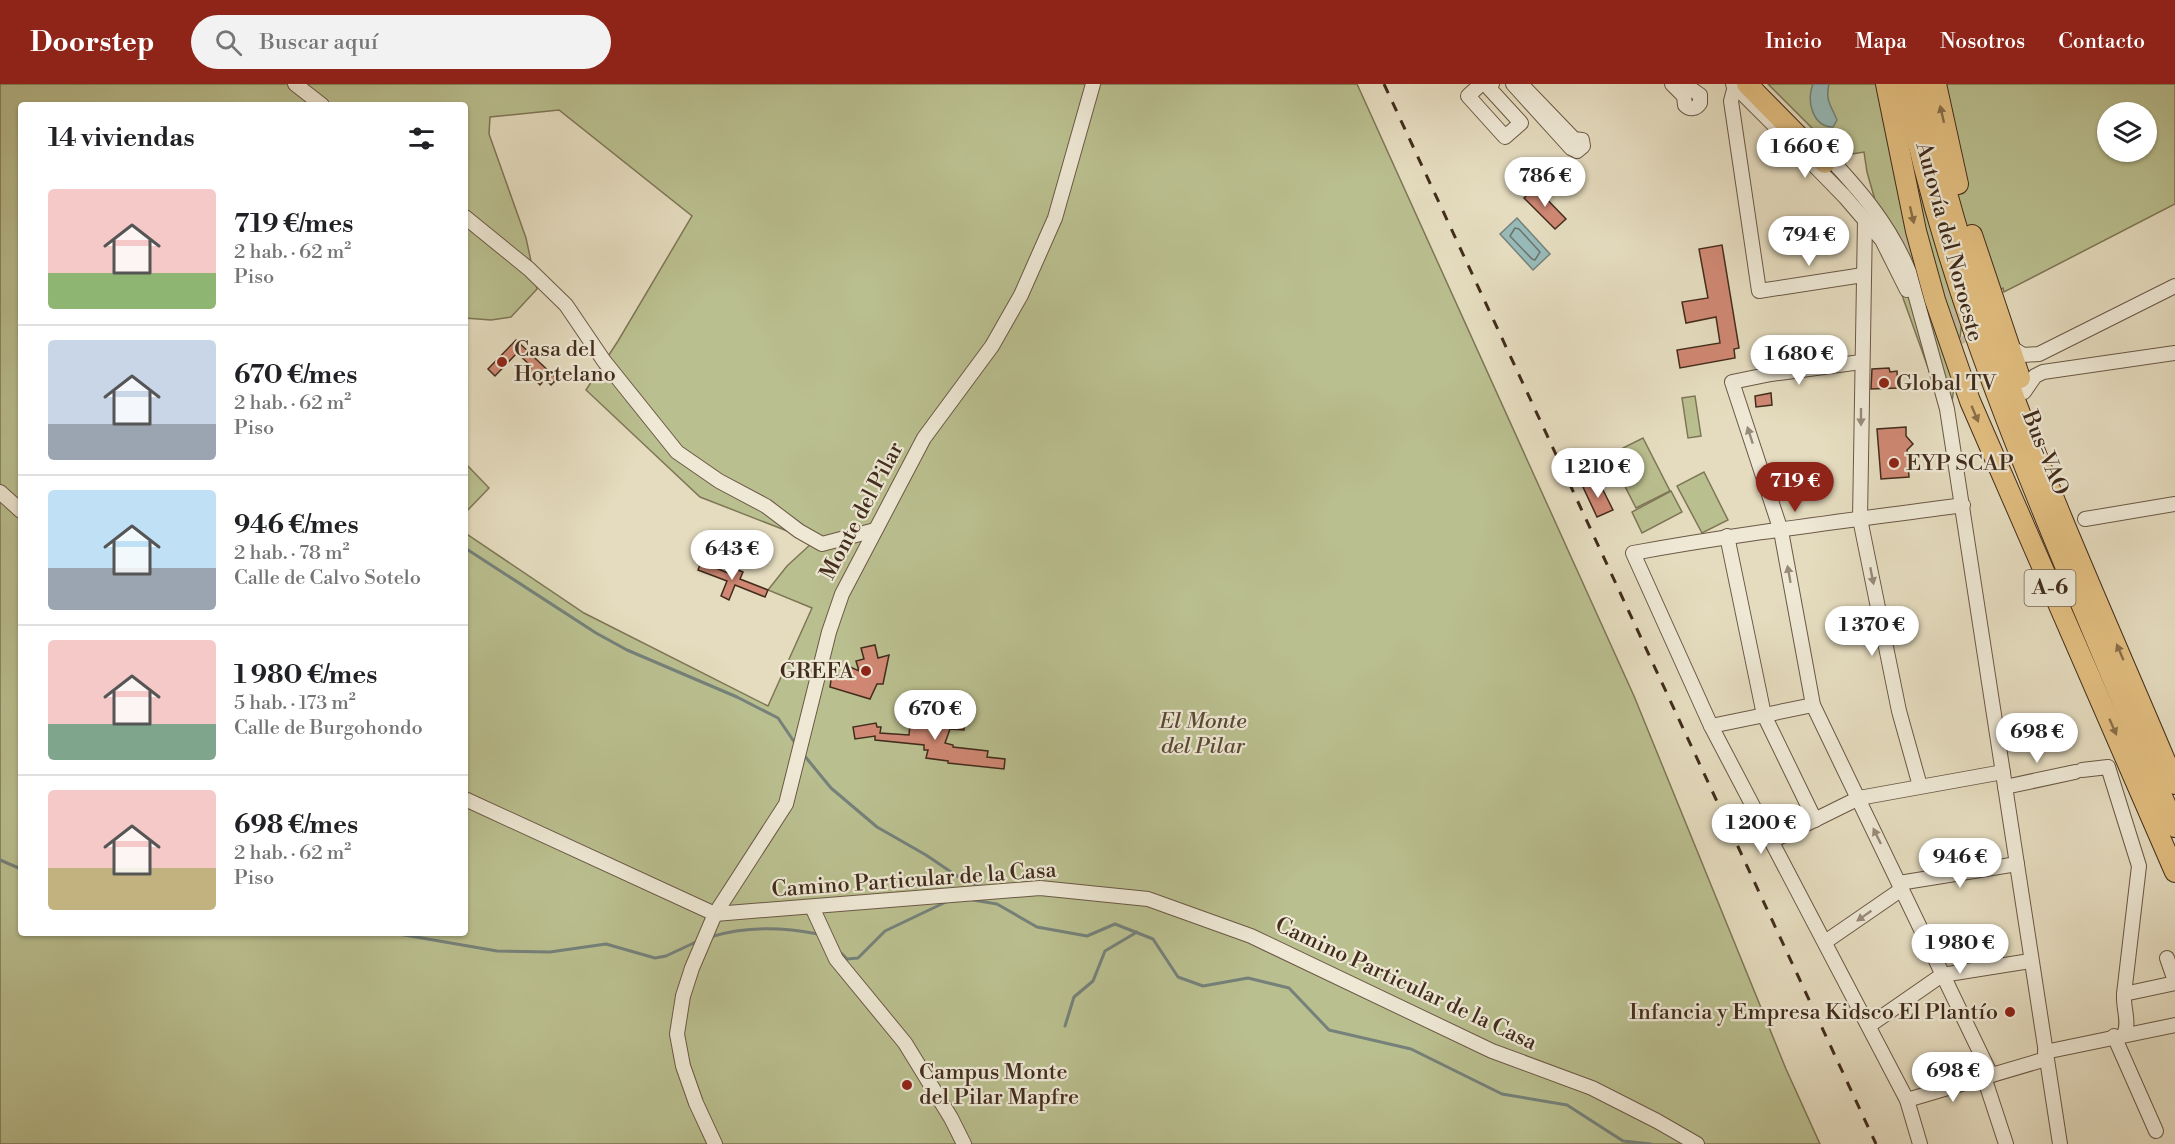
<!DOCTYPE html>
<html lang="es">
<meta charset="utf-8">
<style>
body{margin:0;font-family:"Libre Bodoni",serif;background:#f2f2f2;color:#202124;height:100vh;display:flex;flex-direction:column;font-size:22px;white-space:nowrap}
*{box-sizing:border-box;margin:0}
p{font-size:20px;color:#757577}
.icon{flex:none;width:33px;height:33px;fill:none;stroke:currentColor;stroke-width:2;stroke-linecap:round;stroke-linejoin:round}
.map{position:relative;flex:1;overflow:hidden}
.side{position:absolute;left:18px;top:18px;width:450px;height:834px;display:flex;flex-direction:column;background:#fff;border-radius:6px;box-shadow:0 2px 4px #0004}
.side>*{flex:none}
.tools{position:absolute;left:2097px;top:18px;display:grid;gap:12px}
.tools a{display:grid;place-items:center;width:60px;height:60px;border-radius:50%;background:#fff;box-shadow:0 2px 4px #0004;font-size:30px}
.price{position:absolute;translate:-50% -51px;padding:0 14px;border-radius:21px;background:#fff;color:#222;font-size:20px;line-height:39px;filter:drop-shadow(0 2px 3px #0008)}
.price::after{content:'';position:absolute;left:50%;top:36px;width:18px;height:14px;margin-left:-9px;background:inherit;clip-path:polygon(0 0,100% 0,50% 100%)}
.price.active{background:#8f2418;color:#fff}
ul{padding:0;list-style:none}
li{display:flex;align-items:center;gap:18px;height:150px;padding:0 30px}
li+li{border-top:2px solid #e0e0e0}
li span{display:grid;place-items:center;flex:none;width:168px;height:120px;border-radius:6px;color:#555}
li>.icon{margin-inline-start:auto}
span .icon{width:72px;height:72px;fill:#fffc;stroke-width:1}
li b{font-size:26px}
h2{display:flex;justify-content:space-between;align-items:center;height:72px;padding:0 30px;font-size:26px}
header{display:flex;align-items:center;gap:36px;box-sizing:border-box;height:84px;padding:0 30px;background:#8f2418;color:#fff}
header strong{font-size:28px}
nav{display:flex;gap:33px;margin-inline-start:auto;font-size:21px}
.search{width:420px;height:54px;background:#f2f2f2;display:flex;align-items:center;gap:15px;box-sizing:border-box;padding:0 21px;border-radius:33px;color:#757577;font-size:22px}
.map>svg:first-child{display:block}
.green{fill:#babf8f;stroke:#7e7656;stroke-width:1.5;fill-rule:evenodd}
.water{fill:#97bab8;stroke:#75817a;stroke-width:1.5}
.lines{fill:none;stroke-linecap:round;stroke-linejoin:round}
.shore{stroke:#6c736a;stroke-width:1.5}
.stream{stroke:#75817a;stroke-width:3}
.building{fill:#d08874;stroke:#422c1c;stroke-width:1.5}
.highway-tunnel{stroke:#c4b99e;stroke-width:20;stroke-dasharray:20 10;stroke-linecap:butt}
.minor-casing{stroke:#6b5845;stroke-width:16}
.highway-casing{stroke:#422c1c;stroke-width:22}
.minor{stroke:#eee8d5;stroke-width:14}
.highway{stroke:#e2be80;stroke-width:20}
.rail{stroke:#422c1c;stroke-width:3;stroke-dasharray:10 10;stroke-linecap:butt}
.oneway{fill:#8a6e49}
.oneway2{fill:#988a78}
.poi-dot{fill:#8f2418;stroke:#eee8d5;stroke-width:2}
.labels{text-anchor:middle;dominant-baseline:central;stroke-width:4.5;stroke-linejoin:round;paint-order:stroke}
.shield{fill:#eee8d5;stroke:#766454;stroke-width:1.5}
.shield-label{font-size:21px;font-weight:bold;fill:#422c1c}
.street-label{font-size:22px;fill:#422c1c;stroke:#eee8d5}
.poi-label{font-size:22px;fill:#422c1c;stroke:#eee8d5;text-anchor:start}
.park-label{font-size:22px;font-style:italic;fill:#5a4933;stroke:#eee8d5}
</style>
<header>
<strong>Doorstep</strong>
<div class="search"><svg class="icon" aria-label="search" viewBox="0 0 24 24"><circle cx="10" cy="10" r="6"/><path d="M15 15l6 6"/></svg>Buscar aquí</div>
<nav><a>Inicio</a><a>Mapa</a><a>Nosotros</a><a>Contacto</a></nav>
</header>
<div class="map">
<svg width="2175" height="1060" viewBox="0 0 2175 1060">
<rect width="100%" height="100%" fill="#e5dcbf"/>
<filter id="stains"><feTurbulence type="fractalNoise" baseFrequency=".00333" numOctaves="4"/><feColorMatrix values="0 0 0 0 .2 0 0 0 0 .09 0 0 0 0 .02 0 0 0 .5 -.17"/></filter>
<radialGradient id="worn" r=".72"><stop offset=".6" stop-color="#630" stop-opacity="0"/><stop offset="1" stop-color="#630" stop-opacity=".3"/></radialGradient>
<g class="green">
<path d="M0,0H1357L1634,612L1786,985L1820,1060H0ZM21,21H465V234L491,236L511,233L537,205L526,154L489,50L490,33L559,26L692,132L618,257L586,306L700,413L800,452L812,459L787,482L768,506L812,524L768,622L584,529L465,449V849H21Z"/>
<path d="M1768,0H2175V120L2004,208L2003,204L1964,222L1949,342L1903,214L1867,88L1864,68L1852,70L1833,65ZM2108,28H2146V68H2108Z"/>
<polygon points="1695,312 1701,352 1688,354 1682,314"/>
<polygon points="1643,354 1670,407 1636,424 1609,371"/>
<polygon points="465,379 489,404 465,429"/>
<polygon points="1704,388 1728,436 1702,449 1677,402"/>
<polygon points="1671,407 1682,428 1642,449 1632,428"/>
</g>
<g class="water">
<path d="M1813,0H1829C1825,17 1831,21 1837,36L1833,43C1812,43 1806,15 1813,0Z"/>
<polygon points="1517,134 1550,170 1533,186 1500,150"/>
</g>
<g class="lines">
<polygon class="shore" points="1515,144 1519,145 1540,168 1535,176 1532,175 1510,152"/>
<g class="stream">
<polyline points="465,464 596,549 627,566 737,613 778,634 797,662"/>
<polyline points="803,670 831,704 877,743 926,771 957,792 983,803"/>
<polyline points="0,776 21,785"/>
<polyline points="973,816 997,820 1037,843 1087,852 1115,840 1153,855 1178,893 1203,902 1248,894 1289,904 1329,946 1411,965 1502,1010 1567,1021 1623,1057 1651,1060"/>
<polyline points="393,849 497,867 550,868 606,860 655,874 666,872 698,857"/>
<path d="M710,853C745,842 783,843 818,850"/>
<polyline points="841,869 847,875 858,874 885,847 948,817"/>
<polyline points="1065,942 1074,913 1093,897 1105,867 1137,848"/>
</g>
</g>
<g class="building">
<polygon points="1535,103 1566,135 1555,145 1524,114"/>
<polygon points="1722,161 1739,264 1734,265 1735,274 1680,284 1677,266 1720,259 1716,233 1686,239 1682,218 1708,214 1699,165"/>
<polygon points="516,256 557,295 551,301 545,295 540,301 527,288 532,283 517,269 495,292 488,285"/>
<polygon points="1889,284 1890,288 1897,287 1898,304 1871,305 1872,285"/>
<polygon points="1771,309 1772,321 1756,323 1755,312"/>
<polygon points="1906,343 1906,352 1913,360 1907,366 1909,393 1881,395 1877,345"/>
<polygon points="1598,396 1613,426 1597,433 1583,403"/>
<polygon points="701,478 728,489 730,483 743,488 740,495 768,506 765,513 735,501 729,516 721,512 727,497 698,486"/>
<polygon points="875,561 878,574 889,571 883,600 877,600 870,615 830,603 832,589 844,594 848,582 859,587 856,577 864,575 861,564"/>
<polygon points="925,629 943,634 944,629 965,635 964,646 950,645 945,659 953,661 953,663 988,667 987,673 1005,675 1004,685 948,679 948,677 926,674 928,666 924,666 924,661 875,656 875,652 855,655 853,643 876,639 877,643 881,643 880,649 909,651 910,640 922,641"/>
</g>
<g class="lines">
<g class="highway-tunnel">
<polyline points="1825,79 1861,119"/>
<polyline points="1893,155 1944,220 1964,259"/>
</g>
<g class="minor-casing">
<g id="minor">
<polyline points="295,0 322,21"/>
<polyline points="1481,0 1468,12 1505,53 1521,39 1489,4 1492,0"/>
<polyline points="1513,0 1571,64 1577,67 1583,62 1582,56 1574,55 1521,0"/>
<path d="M1672,0L1684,12L1685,21C1690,26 1696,25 1700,19V11L1684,0"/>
<polyline points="1733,0 1794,61"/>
<polyline points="1735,2 1731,17 1759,207 1863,191"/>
<path d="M1822,66C1858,104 1889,139 1909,188L1947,325L2060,1060"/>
<polyline points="1807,74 1845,113 1882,156 1907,206"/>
<polyline points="465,133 529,185 566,221 604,277 677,368 719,397 766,422 799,447 822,460 875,446"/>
<polyline points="1865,136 1860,435 1899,627 1920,702"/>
<polyline points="2009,262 2023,271 2039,270 2175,202"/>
<polyline points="1861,278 1771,290 1732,298 1781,447 1813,621 1991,991"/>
<polyline points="2024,308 2035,292 2043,288 2175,269"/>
<polyline points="0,408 21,427"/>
<polyline points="2085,435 2175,420"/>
<polyline points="1727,452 1764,631 1815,736"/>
<polyline points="1711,642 1813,621"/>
<path d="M2082,686L2108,683L2139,782L2124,910C2123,925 2130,938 2124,951"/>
<polyline points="2005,703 2075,688"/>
<polyline points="465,715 715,830 1040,804 1148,815 1251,852 1492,967 1592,1004 1657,1037 1697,1060"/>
<polyline points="1772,757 1859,714 2003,688"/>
<polyline points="1899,799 2017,780"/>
<polyline points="812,823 836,875 905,959 951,1034 964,1060"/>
<polyline points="1825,858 1902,805"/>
<polyline points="2167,874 2175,897"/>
<polyline points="2124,910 2175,899"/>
<polyline points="1870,941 1942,891 2030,877"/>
<polyline points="2114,952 2156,1047"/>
<polyline points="2045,968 2175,941"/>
<polyline points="1984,993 2006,1060"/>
<polyline points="1907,1016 2046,975"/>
<polyline points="715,1060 696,1019 683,982 677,950 683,912 692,884 715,830 786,720 829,548 842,510 924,354 992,262 1021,211 1055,134 1093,0"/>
<path d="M1920,1060L1907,1016L1711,642L1633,469C1742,449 1853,436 1963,421"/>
</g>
</g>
<g class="highway-casing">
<g id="highway">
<polyline points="1747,0 1825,79"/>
<polyline points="1886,0 1916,147 1935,216 1970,317 2175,788"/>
<path d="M1905,0C1939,170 2000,325 2066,484C2102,571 2139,657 2175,743"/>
<path d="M1921,0C1970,245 2079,471 2175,700"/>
<polyline points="1936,0 1958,100"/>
<polyline points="1972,151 2020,294"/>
</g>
</g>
<use href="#minor" class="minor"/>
<use href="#highway" class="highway"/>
<polyline class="rail" points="1384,0 1876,1060"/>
</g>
<defs><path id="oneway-solid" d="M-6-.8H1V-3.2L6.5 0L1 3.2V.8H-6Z" transform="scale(1.5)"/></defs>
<g class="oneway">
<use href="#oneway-solid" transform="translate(1942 30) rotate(-103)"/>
<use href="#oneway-solid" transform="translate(1912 131) rotate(77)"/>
<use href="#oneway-solid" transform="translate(1975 330) rotate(67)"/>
<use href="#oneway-solid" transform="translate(2120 568) rotate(-113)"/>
<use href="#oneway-solid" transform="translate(2113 643) rotate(66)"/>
</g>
<g class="oneway2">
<use href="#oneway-solid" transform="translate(1861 333) rotate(90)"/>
<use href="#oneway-solid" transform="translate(1750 351) rotate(-108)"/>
<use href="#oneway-solid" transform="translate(1789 490) rotate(-100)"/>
<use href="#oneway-solid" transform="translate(1872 492) rotate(79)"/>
<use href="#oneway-solid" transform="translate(1877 752) rotate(-116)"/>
<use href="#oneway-solid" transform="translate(1864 832) rotate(145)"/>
</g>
<g class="poi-dot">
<circle cx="502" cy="278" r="6"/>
<circle cx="1884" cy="299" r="6"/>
<circle cx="1894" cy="379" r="6"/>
<circle cx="866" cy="587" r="6"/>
<circle cx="2010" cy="928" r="6"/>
<circle cx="907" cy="1001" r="6"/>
</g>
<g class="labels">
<rect class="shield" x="2024.5" y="486" width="51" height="36" rx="4.5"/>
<g class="shield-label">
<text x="2050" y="504">A-6</text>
</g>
<g class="street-label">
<text transform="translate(1949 158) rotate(75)">Autovía del Noroeste</text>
<text transform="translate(2045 369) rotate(68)">Bus-VAO</text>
<text transform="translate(862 427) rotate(-62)">Monte del Pilar</text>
<text transform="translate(914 796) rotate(-4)">Camino Particular de la Casa</text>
<text transform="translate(1406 900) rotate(25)">Camino Particular de la Casa</text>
</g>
<g class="poi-label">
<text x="514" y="265">Casa del<tspan x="514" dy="25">Hortelano</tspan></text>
<text x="1896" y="299">Global TV</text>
<text x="1906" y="379">EYP SCAP</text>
<text x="854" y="587" text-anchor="end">GREFA</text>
<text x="1998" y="928" text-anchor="end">Infancia y Empresa Kidsco El Plantío</text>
<text x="919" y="988">Campus Monte<tspan x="919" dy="25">del Pilar Mapfre</tspan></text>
</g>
<g class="park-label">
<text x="1203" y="637">El Monte<tspan x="1203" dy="25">del Pilar</tspan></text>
</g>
</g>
<rect width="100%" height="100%" filter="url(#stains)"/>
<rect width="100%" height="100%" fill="url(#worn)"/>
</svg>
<div class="tools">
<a><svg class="icon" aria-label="layers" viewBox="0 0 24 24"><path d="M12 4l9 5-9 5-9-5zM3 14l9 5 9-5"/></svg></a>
</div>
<b class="price" style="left:1805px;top:95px">1 660 €</b>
<b class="price" style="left:1545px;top:124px">786 €</b>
<b class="price" style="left:1809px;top:183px">794 €</b>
<b class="price" style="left:1799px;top:302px">1 680 €</b>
<b class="price" style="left:1598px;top:415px">1 210 €</b>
<b class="price active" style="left:1795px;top:429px">719 €</b>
<b class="price" style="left:732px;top:497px">643 €</b>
<b class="price" style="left:1872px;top:573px">1 370 €</b>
<b class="price" style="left:935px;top:657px">670 €</b>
<b class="price" style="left:2037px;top:680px">698 €</b>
<b class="price" style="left:1761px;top:771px">1 200 €</b>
<b class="price" style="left:1960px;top:805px">946 €</b>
<b class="price" style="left:1960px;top:891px">1 980 €</b>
<b class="price" style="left:1953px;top:1019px">698 €</b>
<section class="side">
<h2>14 viviendas<svg class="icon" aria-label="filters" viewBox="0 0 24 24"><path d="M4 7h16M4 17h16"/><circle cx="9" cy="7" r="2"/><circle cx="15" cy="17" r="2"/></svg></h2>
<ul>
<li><span style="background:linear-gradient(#f6c9c9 70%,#8fb573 0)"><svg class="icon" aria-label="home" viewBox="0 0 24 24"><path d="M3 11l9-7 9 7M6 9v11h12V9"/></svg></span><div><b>719 €/mes</b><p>2 hab. · 62 m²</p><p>Piso</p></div></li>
<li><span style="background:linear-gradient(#c9d6e8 70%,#9aa5b1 0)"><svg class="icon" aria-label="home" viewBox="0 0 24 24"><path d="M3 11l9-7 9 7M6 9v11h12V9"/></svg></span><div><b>670 €/mes</b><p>2 hab. · 62 m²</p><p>Piso</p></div></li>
<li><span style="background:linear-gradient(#bfe0f5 65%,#9aa5b1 0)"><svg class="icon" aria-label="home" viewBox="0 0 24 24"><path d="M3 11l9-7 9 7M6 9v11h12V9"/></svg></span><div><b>946 €/mes</b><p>2 hab. · 78 m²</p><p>Calle de Calvo Sotelo</p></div></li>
<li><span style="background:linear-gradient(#f6c9c9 70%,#7fa58c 0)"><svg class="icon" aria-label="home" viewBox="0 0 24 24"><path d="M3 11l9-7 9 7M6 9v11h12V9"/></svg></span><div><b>1 980 €/mes</b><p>5 hab. · 173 m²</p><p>Calle de Burgohondo</p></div></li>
<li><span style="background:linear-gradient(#f6c9c9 65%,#c2b280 0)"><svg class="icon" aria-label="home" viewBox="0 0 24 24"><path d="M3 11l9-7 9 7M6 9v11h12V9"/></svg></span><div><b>698 €/mes</b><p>2 hab. · 62 m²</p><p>Piso</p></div></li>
</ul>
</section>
</div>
